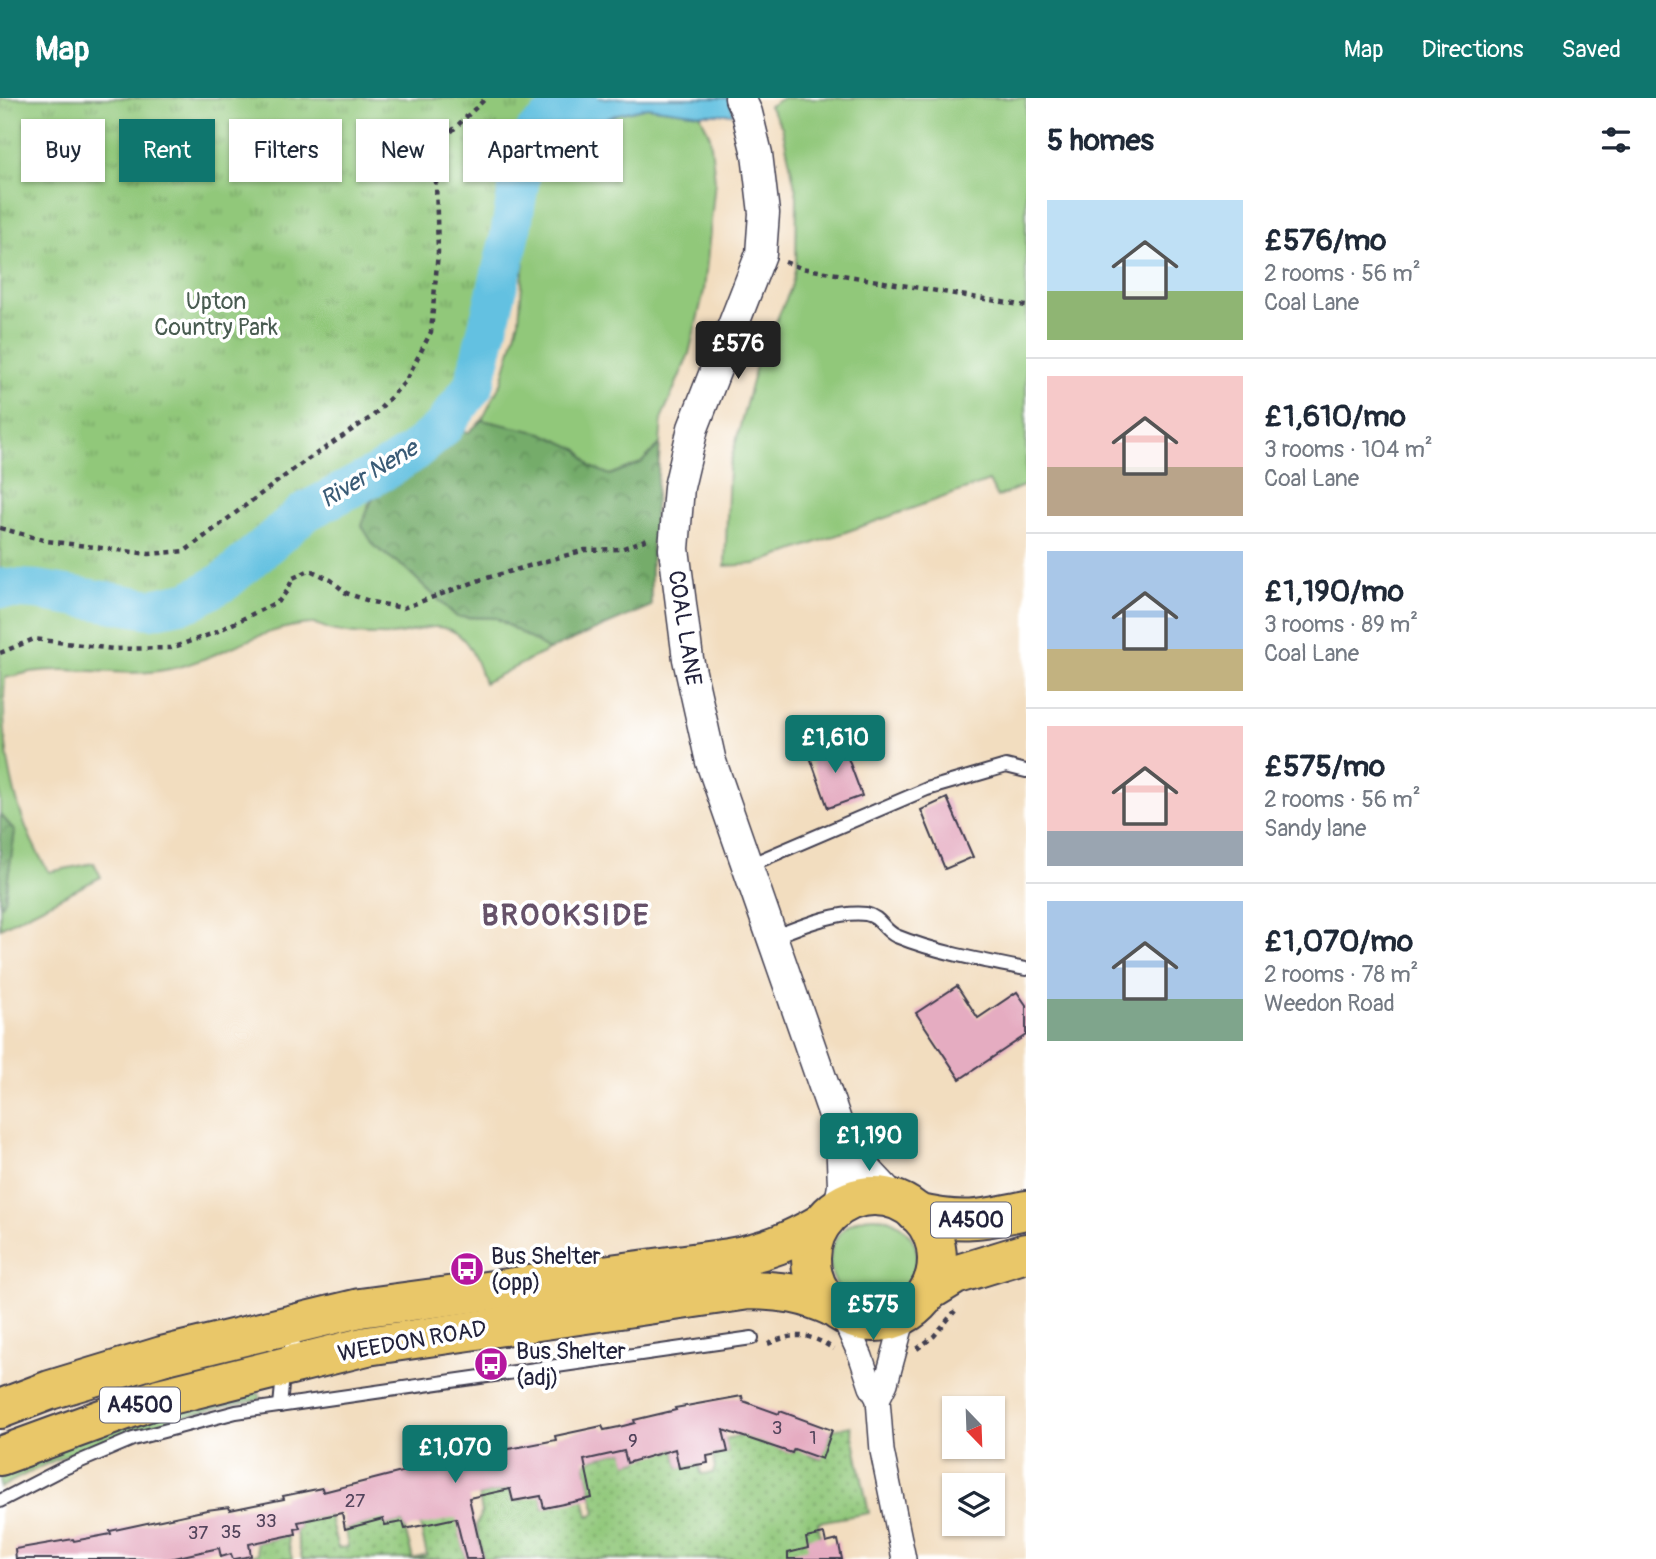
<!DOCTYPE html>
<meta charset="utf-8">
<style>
body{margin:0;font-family:Pangolin,sans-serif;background:#f6f6f7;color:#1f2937;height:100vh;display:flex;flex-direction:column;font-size:26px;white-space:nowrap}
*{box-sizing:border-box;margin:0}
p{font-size:23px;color:#747a83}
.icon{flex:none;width:38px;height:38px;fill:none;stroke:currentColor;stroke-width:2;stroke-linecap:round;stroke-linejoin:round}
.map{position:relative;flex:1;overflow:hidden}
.sheet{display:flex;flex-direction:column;background:#fff;width:630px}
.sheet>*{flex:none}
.top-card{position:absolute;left:21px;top:21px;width:665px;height:63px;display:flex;gap:14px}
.needle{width:46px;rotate:157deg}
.controls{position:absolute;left:942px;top:1298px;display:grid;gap:14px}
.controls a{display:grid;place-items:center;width:63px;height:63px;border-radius:0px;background:#fff;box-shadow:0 2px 5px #0004;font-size:35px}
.price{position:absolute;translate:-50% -60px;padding:0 16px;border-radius:7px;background:#0f766e;color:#fff;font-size:23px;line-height:46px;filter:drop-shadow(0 2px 4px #0008)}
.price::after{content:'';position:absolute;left:50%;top:42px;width:21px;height:16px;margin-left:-10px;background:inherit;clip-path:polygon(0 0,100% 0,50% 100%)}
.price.on{background:#222;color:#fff}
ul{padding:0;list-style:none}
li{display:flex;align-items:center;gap:21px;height:175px;padding:0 21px}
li+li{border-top:2px solid #e0e1e3}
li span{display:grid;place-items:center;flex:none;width:196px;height:140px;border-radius:0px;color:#555}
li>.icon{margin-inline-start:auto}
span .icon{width:84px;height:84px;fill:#fffc;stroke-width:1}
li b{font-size:30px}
h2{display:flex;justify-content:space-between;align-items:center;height:84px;padding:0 21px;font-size:30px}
.chip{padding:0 24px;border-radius:0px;background:#fff;box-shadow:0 2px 5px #0004;font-size:24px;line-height:63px}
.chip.on{background:#0f766e;color:#fff}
header{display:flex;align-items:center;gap:42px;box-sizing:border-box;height:98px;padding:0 35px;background:#0f766e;color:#fff}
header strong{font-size:33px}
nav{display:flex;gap:38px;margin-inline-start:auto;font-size:24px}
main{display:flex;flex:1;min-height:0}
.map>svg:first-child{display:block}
.grass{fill:#91c87a;stroke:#5a755a;stroke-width:2}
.forest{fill:url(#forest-crowns);stroke:#4b6752;stroke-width:2}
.park{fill:url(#park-tufts);stroke:#5a755a;stroke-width:2}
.garden{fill:url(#garden-dots);stroke:#5a755a;stroke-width:2}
.water{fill:#63c1e1;stroke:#42728e;stroke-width:2}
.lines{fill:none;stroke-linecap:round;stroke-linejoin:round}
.river{stroke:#63c1e1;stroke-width:40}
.building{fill:#e5acc1}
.service-casing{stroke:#413e4f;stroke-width:16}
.minor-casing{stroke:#413e4f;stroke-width:26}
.tertiary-casing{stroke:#413e4f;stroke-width:33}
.trunk-casing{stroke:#413e4f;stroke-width:42}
.path{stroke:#413e4f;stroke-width:4.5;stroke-dasharray:5 5;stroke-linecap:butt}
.service{stroke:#fff;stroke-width:12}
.minor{stroke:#fff;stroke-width:23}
.tertiary{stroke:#fff;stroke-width:30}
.trunk{stroke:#e9c769;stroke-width:38}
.labels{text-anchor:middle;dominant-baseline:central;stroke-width:7;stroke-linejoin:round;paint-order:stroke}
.number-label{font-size:19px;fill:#53445c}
.shield{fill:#fff;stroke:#646476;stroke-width:2}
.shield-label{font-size:21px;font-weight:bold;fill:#22223b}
.park-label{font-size:23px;fill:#495c51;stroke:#fff}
.street-label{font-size:23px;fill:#22223b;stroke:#fff}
.poi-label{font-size:23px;fill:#22223b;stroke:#fff;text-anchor:start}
.water-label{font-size:24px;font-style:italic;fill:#395a75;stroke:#fff}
.district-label{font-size:30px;font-weight:bold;letter-spacing:2px;fill:#66526a;stroke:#fff}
</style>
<header>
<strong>Map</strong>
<nav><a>Map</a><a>Directions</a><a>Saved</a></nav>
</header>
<main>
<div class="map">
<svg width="1026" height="1461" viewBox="0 0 1026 1461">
<defs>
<pattern id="forest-crowns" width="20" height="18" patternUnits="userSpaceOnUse" patternTransform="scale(1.75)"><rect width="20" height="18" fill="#74ac6a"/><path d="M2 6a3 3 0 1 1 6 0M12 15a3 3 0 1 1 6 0" fill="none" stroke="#5f8c58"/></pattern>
<pattern id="park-tufts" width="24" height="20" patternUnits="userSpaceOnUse" patternTransform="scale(1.75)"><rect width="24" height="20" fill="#91c87a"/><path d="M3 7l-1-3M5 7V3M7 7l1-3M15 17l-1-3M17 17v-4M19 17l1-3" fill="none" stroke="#76a265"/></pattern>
<pattern id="garden-dots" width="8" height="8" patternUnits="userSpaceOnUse" patternTransform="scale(1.75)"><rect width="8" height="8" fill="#91c87a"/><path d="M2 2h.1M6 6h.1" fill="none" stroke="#76a265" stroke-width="1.8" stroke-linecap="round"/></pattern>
</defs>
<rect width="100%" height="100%" fill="#fff"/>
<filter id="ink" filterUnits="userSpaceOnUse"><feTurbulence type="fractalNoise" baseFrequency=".0143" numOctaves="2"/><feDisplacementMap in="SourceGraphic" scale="14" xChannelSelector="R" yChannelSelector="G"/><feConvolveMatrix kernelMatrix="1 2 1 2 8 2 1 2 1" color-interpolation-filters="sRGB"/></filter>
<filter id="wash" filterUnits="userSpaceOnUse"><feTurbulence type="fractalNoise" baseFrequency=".00686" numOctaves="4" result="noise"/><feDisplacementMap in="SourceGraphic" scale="28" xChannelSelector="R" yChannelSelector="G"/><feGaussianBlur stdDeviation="1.57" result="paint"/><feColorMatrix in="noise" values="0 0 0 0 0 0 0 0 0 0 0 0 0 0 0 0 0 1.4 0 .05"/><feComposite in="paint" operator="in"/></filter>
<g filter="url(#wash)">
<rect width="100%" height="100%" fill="#f2ddbf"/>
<g class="grass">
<polygon points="783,0 1026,0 1026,387 997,399 989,383 756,466 725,468 729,370 756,268 791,190 796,168 797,98 782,29 769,8"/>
<polygon points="647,9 700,16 710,38 715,83 704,193 689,256 662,319 660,346 641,365 610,377 591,369 579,352 548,338 482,322 502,283 519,222 529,102 543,60 575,32 618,16"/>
<path d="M383,386L368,407L375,449L405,470L457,519L496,520L549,552L484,585C475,556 463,523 426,530C407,534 399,538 379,537C363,537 347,536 331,532C324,530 318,525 311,526C260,529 219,561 170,571C124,581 77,567 31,574C22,576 14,578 5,580C0,645 13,719 49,774L94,765L101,779L0,830V809L5,801L15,733L0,716V503L16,506L34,505L117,517L160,519L198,507L253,470L316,418L351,399Z"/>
<circle cx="874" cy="1163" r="44"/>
<path d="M259,1295L261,1301C171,1318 80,1344 0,1390V1369L113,1328Z"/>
</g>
<g class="forest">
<path d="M482,322L542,335L579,352L591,369L610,377L641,365L660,346C657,400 649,453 651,508L549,552L496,520L457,519L405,470L375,449L362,428C375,385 385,388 417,363C429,354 439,343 450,332L469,334Z"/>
<polygon points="0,716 15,733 5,801 0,809"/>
</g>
<path class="park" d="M0,0H551C517,25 515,44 505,83L474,287L443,329L412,355L385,372L305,414L225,483L190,503L151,511L0,490Z"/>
<g class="garden">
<polygon points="851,1328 869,1415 818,1424 820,1437 811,1461 478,1461 483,1459 476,1428 482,1414 479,1398 510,1391 513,1403 523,1401 535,1373 544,1410 553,1408 545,1374 579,1378 588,1418 596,1415 585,1366 595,1360 624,1353 627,1365 639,1363 635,1345 667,1346 669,1353 675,1351 679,1370 699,1366 701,1376 713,1375 715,1369 713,1357 728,1354 725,1341 741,1337 792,1355 795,1348 810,1353 809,1357 821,1361 832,1332"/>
<polygon points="455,1409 466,1461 302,1461 295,1431 300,1430 298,1424 329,1417 338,1450 348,1449 345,1431 371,1424 368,1413 381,1410 385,1427 403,1424 413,1461 427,1457 420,1427"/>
<polygon points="287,1438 292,1461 235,1461 258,1456 256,1445"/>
</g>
<path class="water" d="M551,0H728L734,16H700L647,9L618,16L575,32L543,60L513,52C519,28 532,14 551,0Z"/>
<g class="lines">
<polyline class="river" points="0,490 37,492 151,511 190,503 225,483 305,414 385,372 412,355 443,329 474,287 509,143 521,74 535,34 578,0"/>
</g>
<g id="blocks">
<g class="building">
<polygon points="842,644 862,698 828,710 809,656"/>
<polygon points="947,700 973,759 945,771 921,712"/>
<polygon points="957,888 978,920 1017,894 1026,907 1026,937 960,981 916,915"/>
<polygon points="742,1298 743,1303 779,1316 780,1313 832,1332 822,1361 794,1351 792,1355 723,1332 728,1354 707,1358 708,1365 679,1370 675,1351 627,1365 624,1353 584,1362 592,1400 544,1410 541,1398 513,1403 510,1391 469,1400 483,1461 466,1461 456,1420 405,1431 403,1424 385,1427 383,1421 345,1431 342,1415 298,1424 300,1430 295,1431 296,1436 249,1446 251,1458 235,1461 233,1461 231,1456 221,1459 219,1450 169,1461 16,1461 15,1451 73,1441 74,1443 111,1436 110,1433 207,1412 229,1409 230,1412 284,1401 283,1398 322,1390 323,1394 437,1365 556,1342 555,1338 602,1328 604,1332 619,1329 635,1325 634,1322 676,1312 675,1310"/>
<polygon points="824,1436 826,1445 838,1442 842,1461 788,1461 788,1455 808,1450 806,1440"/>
</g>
</g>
</g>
<g filter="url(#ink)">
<use href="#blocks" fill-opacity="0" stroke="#413e4f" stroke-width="2"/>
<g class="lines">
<g class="service-casing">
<g id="service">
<polyline points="747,768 927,691 1006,668 1026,673"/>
<path d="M773,839C799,829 839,812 866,816C881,819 883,832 896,838C935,854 984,863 1026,871"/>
<polyline points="280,1308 284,1267 299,1230"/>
<polyline points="0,1403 62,1371 133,1341 236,1314 752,1240"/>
</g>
</g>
<g class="minor-casing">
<g id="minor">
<polyline points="841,1215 861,1259 871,1289 878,1301"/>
<polyline points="904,1461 882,1353 878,1301 886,1285 901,1230 913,1211"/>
</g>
</g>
<g class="tertiary-casing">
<g id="tertiary">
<polyline points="740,0 747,15 757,56 764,115 761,156 693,330 679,389 674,451 688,561 711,664 841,1037 843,1088 839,1110"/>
<polyline points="842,1038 862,1067 894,1101"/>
</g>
</g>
<g class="trunk-casing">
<g id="trunk">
<circle cx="874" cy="1161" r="63"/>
<path d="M916,1115C961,1126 981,1122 1026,1112"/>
<polyline points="929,1193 955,1177 1026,1155"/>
<path d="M0,1311L50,1292L162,1258L360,1210L729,1160C767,1153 789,1144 822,1125"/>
<path d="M0,1358L159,1300L367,1248L749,1192C784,1193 803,1195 835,1210"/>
</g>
</g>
<g class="path">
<polyline points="785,164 801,170 1026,208"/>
<polyline points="0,430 47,443 149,456 185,453 298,368 373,318 405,284 431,234 438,154 435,49 486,0"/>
<polyline points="0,555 34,541 113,551 171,550 214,535 279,503 287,493 293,480 310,472 331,482 346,495 372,504 403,510 483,481 585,452 621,451 650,440"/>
<path d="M768,1246C795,1234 809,1235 834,1251"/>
<polyline points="917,1251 934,1238 955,1213"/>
</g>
<use href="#service" class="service"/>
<use href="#minor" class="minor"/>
<use href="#tertiary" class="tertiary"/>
<use href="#trunk" class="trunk"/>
</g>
</g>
<defs>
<g id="bus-disc" transform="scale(1.75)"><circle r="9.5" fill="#b5179e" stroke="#fff"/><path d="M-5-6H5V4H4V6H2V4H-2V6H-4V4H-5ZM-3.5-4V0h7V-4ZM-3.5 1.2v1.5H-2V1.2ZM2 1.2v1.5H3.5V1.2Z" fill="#fff"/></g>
</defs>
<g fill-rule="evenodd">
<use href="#bus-disc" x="467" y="1171"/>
<use href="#bus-disc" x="491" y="1266"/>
</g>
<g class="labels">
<g class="number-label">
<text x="777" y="1330">3</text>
<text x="813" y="1340">1</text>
<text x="633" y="1343">9</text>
<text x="355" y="1403">27</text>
<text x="266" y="1423">33</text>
<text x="231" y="1434">35</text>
<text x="198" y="1435">37</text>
</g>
<g class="shield">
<rect x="931" y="1104.5" width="80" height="35" rx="5"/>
<rect x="100" y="1289.5" width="80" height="35" rx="5"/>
</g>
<g class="shield-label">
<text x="971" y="1122">A4500</text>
<text x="140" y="1307">A4500</text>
</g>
<g class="park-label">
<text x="216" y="203">Upton<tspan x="216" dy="26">Country Park</tspan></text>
</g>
<g class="street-label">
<text transform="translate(685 530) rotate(81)">COAL LANE</text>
<text transform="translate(412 1243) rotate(-10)">WEEDON ROAD</text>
</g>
<g class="poi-label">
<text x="491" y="1158">Bus Shelter<tspan x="491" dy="26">(opp)</tspan></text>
<text x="516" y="1253">Bus Shelter<tspan x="516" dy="26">(adj)</tspan></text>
</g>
<g class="water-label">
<text transform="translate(369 376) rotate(-31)">River Nene</text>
</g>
<g class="district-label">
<text x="566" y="817">BROOKSIDE</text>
</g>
</g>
</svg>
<div class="controls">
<a><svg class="needle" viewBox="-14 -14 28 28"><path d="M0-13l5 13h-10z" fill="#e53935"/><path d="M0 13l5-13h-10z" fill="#747a83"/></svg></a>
<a><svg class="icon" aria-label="layers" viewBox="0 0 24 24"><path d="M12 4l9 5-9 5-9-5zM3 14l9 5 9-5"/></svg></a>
</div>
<b class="price on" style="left:738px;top:283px">£576</b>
<b class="price" style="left:835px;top:677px">£1,610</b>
<b class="price" style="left:869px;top:1075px">£1,190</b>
<b class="price" style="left:873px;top:1244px">£575</b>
<b class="price" style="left:455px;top:1387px">£1,070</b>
<div class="top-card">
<a class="chip">Buy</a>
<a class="chip on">Rent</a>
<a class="chip">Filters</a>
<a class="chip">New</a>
<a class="chip">Apartment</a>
</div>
</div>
<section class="sheet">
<h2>5 homes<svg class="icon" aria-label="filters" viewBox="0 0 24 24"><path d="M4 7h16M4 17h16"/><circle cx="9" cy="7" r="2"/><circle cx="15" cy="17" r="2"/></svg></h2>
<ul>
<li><span style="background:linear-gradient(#bfe0f5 65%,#8fb573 0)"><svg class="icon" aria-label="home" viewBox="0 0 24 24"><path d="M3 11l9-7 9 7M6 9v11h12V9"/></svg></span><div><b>£576/mo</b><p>2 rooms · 56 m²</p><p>Coal Lane</p></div></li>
<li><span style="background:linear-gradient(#f6c9c9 65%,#b9a48a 0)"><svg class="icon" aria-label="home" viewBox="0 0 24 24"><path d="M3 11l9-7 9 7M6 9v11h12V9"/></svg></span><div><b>£1,610/mo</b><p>3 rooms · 104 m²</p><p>Coal Lane</p></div></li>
<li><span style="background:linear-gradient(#a9c7e8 70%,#c2b280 0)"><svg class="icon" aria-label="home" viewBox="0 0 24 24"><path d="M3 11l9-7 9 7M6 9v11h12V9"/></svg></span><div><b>£1,190/mo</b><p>3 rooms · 89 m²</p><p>Coal Lane</p></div></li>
<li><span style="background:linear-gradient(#f6c9c9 75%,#9aa5b1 0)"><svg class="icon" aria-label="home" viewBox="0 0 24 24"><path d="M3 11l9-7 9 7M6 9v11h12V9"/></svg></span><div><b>£575/mo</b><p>2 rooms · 56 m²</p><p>Sandy lane</p></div></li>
<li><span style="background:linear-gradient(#a9c7e8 70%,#7fa58c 0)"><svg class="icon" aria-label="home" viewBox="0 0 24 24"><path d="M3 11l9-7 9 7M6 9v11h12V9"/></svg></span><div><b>£1,070/mo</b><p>2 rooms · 78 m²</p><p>Weedon Road</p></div></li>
</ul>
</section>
</main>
